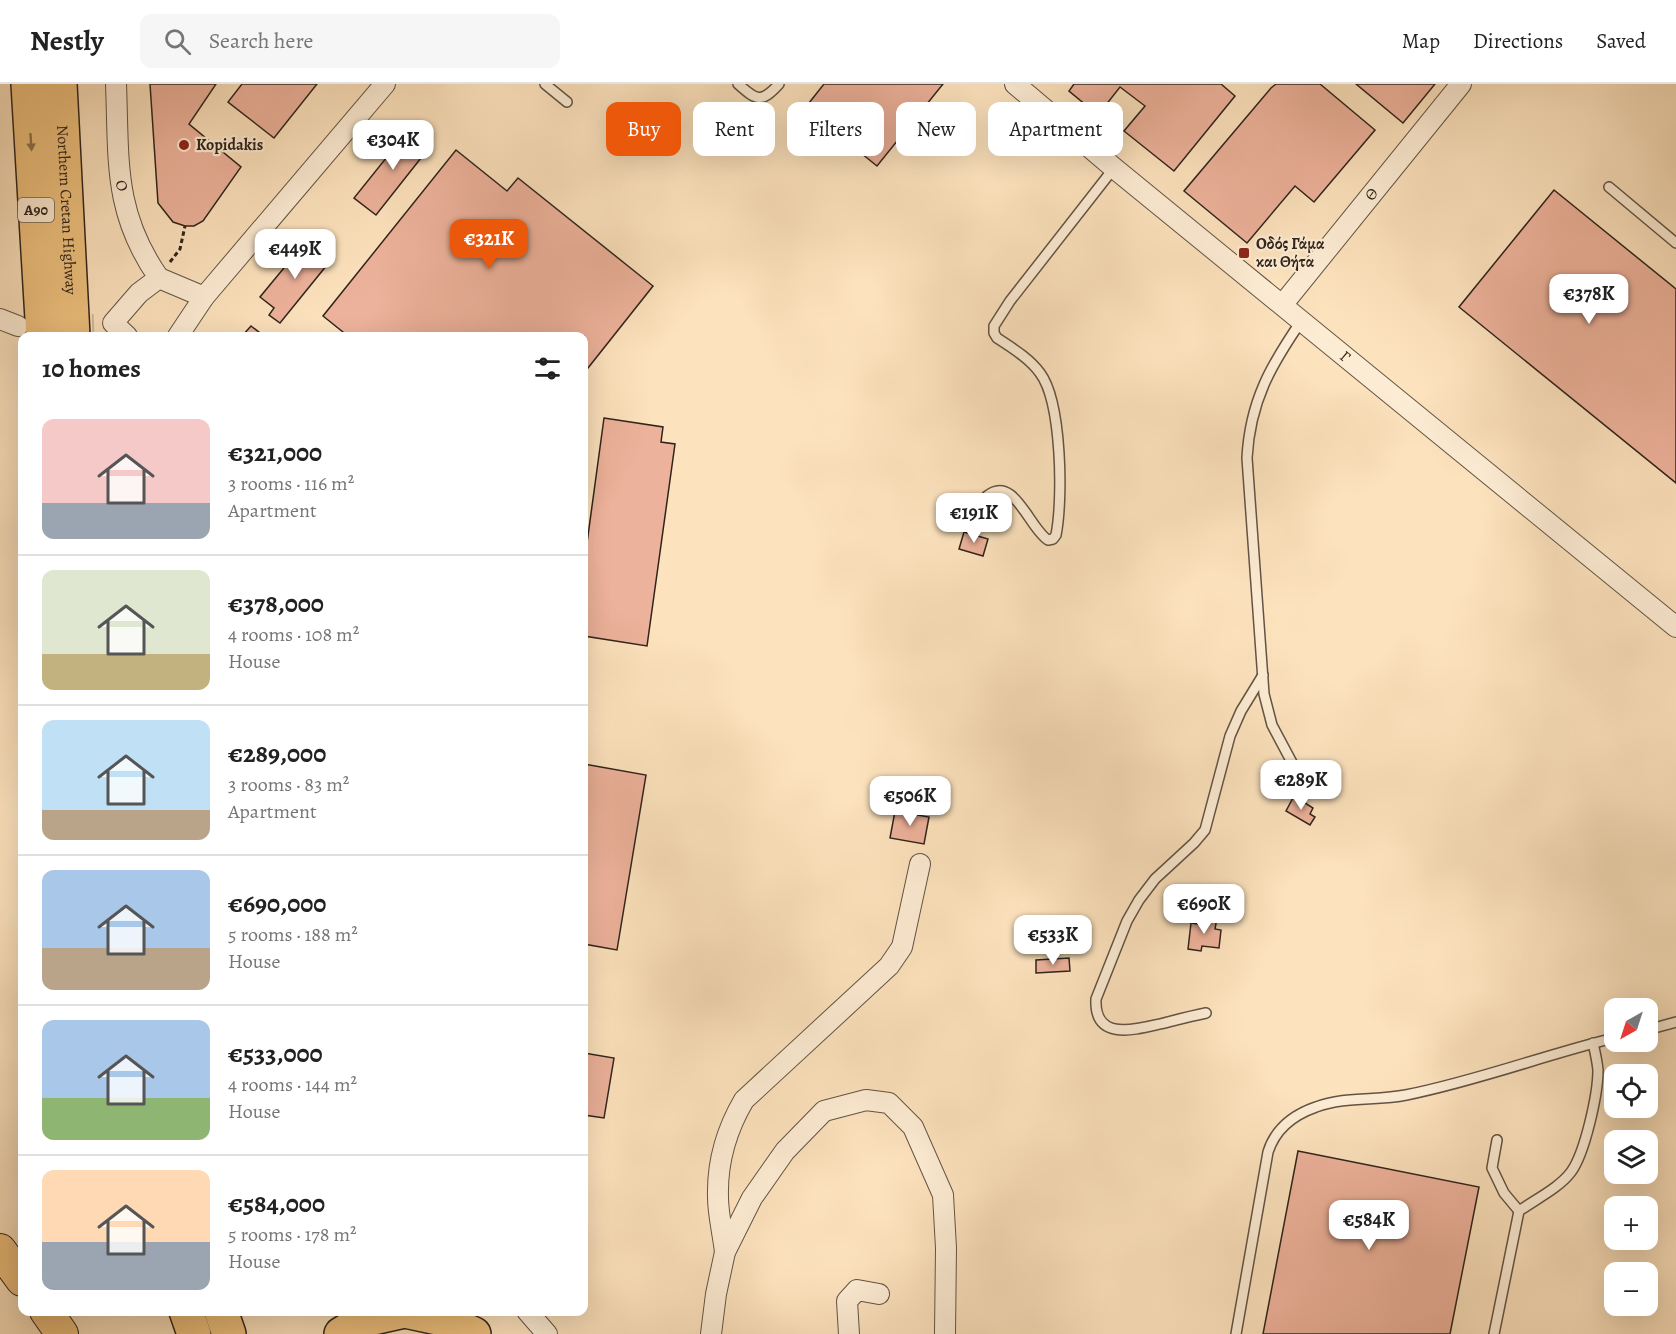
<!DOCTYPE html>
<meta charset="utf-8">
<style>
body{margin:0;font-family:Alegreya,serif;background:#f6f6f6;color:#222;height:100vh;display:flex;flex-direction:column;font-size:22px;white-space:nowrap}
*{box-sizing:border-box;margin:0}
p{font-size:20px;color:#767676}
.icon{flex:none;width:33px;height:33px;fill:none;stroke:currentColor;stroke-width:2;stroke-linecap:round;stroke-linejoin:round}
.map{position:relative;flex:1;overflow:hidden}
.sheet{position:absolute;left:18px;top:248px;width:570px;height:984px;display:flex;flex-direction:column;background:#fff;border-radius:12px;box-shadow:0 6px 24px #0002}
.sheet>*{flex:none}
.guide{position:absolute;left:606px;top:18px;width:570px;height:54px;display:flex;gap:12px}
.needle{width:39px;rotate:219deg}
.tools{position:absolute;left:1604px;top:914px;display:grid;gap:12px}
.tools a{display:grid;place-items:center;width:54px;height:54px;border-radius:12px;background:#fff;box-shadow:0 6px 24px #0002;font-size:30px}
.price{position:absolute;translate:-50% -51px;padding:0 14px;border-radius:12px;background:#fff;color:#222;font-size:20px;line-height:39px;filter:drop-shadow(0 2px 3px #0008)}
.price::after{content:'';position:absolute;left:50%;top:36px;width:18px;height:14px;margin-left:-9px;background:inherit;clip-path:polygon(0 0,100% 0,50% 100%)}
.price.active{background:#ea580c;color:#fff}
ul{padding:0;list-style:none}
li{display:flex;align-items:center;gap:18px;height:150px;padding:0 24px}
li+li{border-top:2px solid #e0e0e0}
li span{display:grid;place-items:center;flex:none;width:168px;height:120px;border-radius:12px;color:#555}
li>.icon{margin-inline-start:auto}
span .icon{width:72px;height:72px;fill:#fffc;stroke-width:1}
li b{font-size:26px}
h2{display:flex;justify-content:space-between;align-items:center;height:72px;padding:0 24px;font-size:26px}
.pill{padding:0 21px;border-radius:12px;background:#fff;box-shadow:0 6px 24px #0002;font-size:21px;line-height:54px}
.pill.active{background:#ea580c;color:#fff}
header{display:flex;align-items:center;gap:36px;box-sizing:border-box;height:84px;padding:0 30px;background:#fff;border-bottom:2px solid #e0e0e0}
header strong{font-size:28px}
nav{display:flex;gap:33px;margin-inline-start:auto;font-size:21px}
.search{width:420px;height:54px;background:#f6f6f6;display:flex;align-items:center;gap:15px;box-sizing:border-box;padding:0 21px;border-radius:12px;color:#767676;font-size:22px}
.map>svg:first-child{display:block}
.building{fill:#edb29b;stroke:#2f241b;stroke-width:1.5}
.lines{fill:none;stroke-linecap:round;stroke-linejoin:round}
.minor-tunnel{stroke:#d3bc9d;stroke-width:20;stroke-dasharray:20 10;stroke-linecap:butt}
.service-casing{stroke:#625444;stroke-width:12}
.minor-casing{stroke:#625444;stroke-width:22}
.primary-casing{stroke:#2f241b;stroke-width:34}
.motorway-casing{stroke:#2f241b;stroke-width:36}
.path{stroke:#2f241b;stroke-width:3;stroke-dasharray:4.5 3;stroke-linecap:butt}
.service{stroke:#fdecd4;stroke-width:9}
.minor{stroke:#fdecd4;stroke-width:20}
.primary{stroke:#eec17e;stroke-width:32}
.motorway{stroke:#eec17e;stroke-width:33}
.oneway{fill:#8e724c}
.poi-dot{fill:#8f2418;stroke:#fdecd4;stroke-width:2}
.labels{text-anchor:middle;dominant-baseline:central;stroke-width:4.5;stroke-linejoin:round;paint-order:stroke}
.shield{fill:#fdecd4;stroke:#6d6052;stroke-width:1.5}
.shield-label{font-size:15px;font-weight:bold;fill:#2f241b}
.poi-label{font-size:16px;font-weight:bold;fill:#2f241b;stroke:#fdecd4;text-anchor:start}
.street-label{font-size:16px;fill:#2f241b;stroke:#fdecd4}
</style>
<header>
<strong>Nestly</strong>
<div class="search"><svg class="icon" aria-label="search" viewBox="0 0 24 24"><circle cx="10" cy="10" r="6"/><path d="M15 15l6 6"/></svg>Search here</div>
<nav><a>Map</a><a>Directions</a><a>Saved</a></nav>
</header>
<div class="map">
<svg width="1676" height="1250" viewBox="0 0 1676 1250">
<rect width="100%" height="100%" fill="#fce2bd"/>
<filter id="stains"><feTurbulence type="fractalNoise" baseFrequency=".00333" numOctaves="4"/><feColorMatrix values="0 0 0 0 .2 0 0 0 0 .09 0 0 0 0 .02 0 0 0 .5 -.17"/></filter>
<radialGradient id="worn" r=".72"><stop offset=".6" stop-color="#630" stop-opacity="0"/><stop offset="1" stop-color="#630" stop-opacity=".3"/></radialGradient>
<g class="building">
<polygon points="150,0 216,0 189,40 241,83 203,137 194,142 185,142 173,138 158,119"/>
<polygon points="242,0 317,0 274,54 228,18"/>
<polygon points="824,0 943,0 877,82 805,24"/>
<polygon points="1074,0 1221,0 1235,12 1174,87 1124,47 1145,22 1120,3 1098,31 1069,7"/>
<polygon points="1276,0 1320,0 1375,46 1314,118 1295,102 1247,159 1184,107 1271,4"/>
<polygon points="1356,0 1435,0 1403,39"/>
<polygon points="411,43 432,60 376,131 354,114"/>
<polygon points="456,66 507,107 518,94 653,202 584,289 584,252 348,252 323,232"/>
<polygon points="1554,106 1676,205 1676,399 1459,223"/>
<polygon points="307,156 331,176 280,239 269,231 274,224 260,213"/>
<polygon points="251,242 264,252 242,252"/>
<polygon points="604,334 663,343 661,358 675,360 647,562 584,552 584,481"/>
<polygon points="964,448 988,455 983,472 959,465"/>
<polygon points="584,680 646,691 617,866 584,860"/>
<polygon points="1294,712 1313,724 1310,730 1315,733 1310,741 1286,727"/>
<polygon points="895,727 929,733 924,760 890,754"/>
<polygon points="1206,833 1217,834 1215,845 1221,846 1219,864 1202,862 1201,867 1188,865 1191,839 1205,841"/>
<polygon points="1069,874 1070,887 1036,889 1036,876"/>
<polygon points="584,969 614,974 604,1034 584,1031"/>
<polygon points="1298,1067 1479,1103 1450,1250 1263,1250"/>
</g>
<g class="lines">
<polyline class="minor-tunnel" points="62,241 94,240"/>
<g class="service-casing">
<g id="service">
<polyline points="545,0 567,18"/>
<path d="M738,0C756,16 761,20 779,0"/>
<polyline points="1609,103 1676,159"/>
<path d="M1302,236C1271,281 1250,317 1247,374L1264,610L1272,641L1305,703"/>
<path d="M973,441C974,428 978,420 987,412C1014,390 1029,444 1048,456L1053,455L1056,451C1063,416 1062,318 1040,289C1029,274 1012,264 997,254L994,249V242L1010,217L1114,84"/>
<path d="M1206,929C1191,932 1176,936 1160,940C1134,946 1094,957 1096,915L1127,837L1139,816L1155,795L1194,759L1205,746L1230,652L1241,627L1263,591"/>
<polyline points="1647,946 1676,938"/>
<polyline points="1497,1056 1492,1084 1504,1109 1519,1127"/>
<path d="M1236,1250L1268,1068C1275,1046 1293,1031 1316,1023C1345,1012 1377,1017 1406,1011C1477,997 1544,971 1614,954"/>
<path d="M1494,1250L1519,1127C1536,1115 1559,1104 1571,1088C1585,1069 1598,1010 1598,986C1597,976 1595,968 1593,959"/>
</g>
</g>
<g class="minor-casing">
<g id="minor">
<path id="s1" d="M116,0C119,76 113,129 159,194"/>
<path id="s2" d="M1015,0L1114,84L1676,543"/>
<polyline points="159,194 204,213"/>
<path id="s3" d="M1283,220L1461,0"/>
<polyline points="0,235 18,242"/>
<polyline points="127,252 113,239 139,209 159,194"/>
<polyline points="178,252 204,213 385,0"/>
<path d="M725,1168C723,1150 718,1131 718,1113C717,1079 727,1045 744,1016L889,882L902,863L920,780"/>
<polyline points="527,1227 547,1250"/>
<polyline points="711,1250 716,1210 725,1168 752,1114 785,1067 824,1027 866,1016 889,1019 913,1043 943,1111 946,1164 945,1250"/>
<polyline points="849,1250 847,1217 857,1206 879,1210"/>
</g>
</g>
<g class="primary-casing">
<g id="primary">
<polyline points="0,1166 22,1196"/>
<polyline points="46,1227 62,1250"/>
</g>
</g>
<g class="motorway-casing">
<g id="motorway">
<polyline points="28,0 43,252"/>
<path id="s4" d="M60,0L73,252"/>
<polyline points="186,1227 194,1250"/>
<polyline points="221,1227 229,1250"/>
<polyline points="405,1227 442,1235 474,1250"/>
<polyline points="341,1250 364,1236 405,1227"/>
</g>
</g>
<polyline class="path" points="170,178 180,165 185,142"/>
<use href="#service" class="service"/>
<use href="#minor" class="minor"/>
<use href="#primary" class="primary"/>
<use href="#motorway" class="motorway"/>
</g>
<defs><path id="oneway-solid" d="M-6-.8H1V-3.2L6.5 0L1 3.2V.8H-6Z" transform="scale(1.5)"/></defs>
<use class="oneway" href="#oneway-solid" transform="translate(31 58) rotate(86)"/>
<g class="poi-dot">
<circle cx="184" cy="61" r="6"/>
<rect x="1238" y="163" width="12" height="12" rx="3"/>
</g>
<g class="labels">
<rect class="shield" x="18" y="114" width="36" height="24" rx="4.5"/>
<g class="shield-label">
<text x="36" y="126">Α90</text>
</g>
<g class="poi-label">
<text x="196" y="61">Kopidakis</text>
<text x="1256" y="160">Οδός Γάμα<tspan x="1256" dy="18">και Θήτα</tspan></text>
</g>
<g class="street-label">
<text stroke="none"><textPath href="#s1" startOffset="102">Ο</textPath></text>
<text stroke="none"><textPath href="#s3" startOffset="141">Θ</textPath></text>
<text stroke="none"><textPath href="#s4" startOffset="126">Northern Cretan Highway</textPath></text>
<text stroke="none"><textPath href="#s2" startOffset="428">Γ</textPath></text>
</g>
</g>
<rect width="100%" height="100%" filter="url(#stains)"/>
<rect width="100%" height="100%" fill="url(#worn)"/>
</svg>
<div class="tools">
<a><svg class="needle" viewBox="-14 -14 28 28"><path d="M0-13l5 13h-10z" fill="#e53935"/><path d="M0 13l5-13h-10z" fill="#767676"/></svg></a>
<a><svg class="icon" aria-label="locate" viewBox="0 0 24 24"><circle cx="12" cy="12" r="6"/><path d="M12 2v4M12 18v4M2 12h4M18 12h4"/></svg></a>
<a><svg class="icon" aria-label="layers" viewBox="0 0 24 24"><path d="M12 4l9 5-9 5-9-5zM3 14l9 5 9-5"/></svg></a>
<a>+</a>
<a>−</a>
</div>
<b class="price" style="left:393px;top:87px">€304K</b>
<b class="price active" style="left:489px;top:186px">€321K</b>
<b class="price" style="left:295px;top:196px">€449K</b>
<b class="price" style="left:1589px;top:241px">€378K</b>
<b class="price" style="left:974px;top:460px">€191K</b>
<b class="price" style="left:1301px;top:727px">€289K</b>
<b class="price" style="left:910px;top:743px">€506K</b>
<b class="price" style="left:1204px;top:851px">€690K</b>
<b class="price" style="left:1053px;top:882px">€533K</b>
<b class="price" style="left:1369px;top:1167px">€584K</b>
<div class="guide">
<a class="pill active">Buy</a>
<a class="pill">Rent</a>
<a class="pill">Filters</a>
<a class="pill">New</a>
<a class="pill">Apartment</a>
</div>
<section class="sheet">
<h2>10 homes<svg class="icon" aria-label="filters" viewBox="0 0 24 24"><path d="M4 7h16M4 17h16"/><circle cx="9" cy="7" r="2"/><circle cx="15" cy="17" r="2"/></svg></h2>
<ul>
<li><span style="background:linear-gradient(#f6c9c9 70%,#9aa5b1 0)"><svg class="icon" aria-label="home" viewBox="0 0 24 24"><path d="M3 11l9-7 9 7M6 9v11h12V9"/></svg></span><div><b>€321,000</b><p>3 rooms · 116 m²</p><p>Apartment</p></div></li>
<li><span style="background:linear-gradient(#dfe7d0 70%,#c2b280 0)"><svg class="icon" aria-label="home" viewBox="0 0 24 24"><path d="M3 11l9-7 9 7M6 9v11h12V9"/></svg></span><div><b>€378,000</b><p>4 rooms · 108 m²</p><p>House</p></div></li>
<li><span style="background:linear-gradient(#bfe0f5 75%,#b9a48a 0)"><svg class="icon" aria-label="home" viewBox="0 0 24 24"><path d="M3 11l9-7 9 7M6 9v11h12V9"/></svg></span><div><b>€289,000</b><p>3 rooms · 83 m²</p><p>Apartment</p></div></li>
<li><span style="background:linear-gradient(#a9c7e8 65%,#b9a48a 0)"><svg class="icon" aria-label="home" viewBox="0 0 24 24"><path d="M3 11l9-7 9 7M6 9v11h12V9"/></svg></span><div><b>€690,000</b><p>5 rooms · 188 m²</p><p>House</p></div></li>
<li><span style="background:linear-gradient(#a9c7e8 65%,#8fb573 0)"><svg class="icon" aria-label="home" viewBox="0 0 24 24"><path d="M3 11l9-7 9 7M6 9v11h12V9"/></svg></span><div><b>€533,000</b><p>4 rooms · 144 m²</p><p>House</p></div></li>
<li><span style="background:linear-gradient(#ffd9b3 60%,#9aa5b1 0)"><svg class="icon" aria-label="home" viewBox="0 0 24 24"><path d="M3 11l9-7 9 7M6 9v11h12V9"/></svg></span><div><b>€584,000</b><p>5 rooms · 178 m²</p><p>House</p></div></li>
</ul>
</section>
</div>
